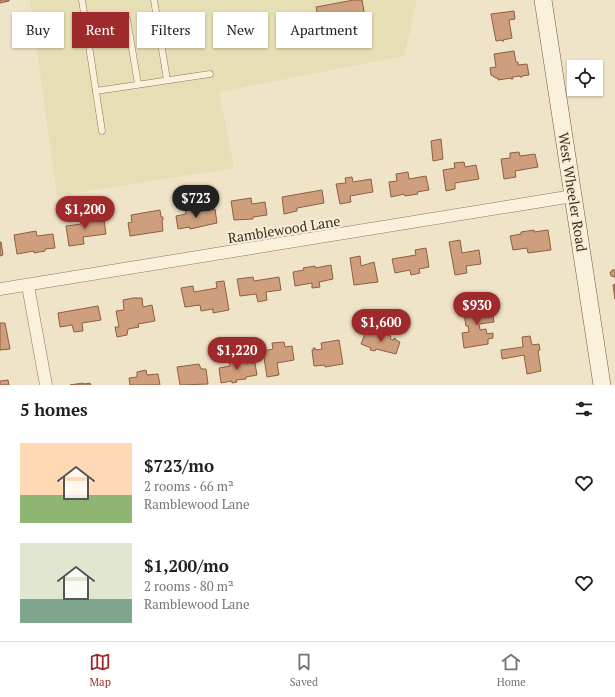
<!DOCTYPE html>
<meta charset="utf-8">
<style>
body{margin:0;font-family:"PT Serif",serif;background:#f2f2f2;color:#202124;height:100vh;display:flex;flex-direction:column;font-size:15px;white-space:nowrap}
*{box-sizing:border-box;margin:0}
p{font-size:13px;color:#757577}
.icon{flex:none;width:22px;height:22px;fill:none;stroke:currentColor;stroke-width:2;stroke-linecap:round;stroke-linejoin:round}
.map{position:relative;height:385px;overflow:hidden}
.drawer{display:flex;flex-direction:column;background:#fff;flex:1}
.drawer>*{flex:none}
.banner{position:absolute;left:12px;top:12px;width:400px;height:36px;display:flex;gap:8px}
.fabs{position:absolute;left:567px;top:60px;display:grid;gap:8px}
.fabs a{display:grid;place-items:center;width:36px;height:36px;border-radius:0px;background:#fff;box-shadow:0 1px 3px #0004;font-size:20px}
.price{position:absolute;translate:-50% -34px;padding:0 9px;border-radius:14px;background:#9e2a2b;color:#fff;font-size:13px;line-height:26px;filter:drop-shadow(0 1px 2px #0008)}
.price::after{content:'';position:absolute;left:50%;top:24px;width:12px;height:9px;margin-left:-6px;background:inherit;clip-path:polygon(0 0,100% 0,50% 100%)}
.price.current{background:#222;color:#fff}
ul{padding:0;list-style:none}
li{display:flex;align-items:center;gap:12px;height:100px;padding:0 20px}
li span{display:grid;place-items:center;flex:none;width:112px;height:80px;border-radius:0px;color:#555}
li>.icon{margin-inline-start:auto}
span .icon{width:48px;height:48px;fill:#fffc;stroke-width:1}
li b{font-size:17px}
h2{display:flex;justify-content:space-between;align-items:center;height:48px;padding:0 20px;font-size:17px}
.chip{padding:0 14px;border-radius:0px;background:#fff;box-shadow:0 1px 3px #0004;font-size:14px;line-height:36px}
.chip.current{background:#9e2a2b;color:#fff}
.tab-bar{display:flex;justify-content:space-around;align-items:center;height:56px;border-top:1px solid #e0e0e0;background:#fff;font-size:11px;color:#757577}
.tab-bar a{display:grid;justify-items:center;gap:2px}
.tab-bar .current{color:#9e2a2b}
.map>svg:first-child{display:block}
.farmland{fill:#e6deb5}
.building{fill:#cf9f7d;stroke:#8d5f41}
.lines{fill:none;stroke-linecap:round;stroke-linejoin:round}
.lane-casing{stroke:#8d765c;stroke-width:7}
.street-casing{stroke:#8d765c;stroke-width:13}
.secondary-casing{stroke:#6f573f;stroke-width:18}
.lane{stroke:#faf1dc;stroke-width:6}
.street{stroke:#faf1dc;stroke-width:12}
.secondary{stroke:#faf1dc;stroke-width:17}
.labels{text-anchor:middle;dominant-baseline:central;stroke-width:4;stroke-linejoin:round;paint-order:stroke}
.street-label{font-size:14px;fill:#3d2e20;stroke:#f7eed8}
</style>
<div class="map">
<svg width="615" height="385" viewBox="0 0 615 385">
<rect width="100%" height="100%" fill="#f0e4c8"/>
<polygon class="farmland" points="30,0 417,0 404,56 219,92 234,168 57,196"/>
<g class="building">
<polygon points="0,0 9,0 9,1 0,3"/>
<polygon points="354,0 362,0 368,34 322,43 316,7"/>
<polygon points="514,11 515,19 509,20 512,38 503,40 504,41 502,41 501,40 496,41 491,14"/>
<polygon points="514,51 516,62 518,62 518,65 527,64 529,75 522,76 522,77 520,77 520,76 512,77 513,79 511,79 511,78 498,80 498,78 496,78 491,75 490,68 496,67 494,54"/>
<polygon points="441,139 443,159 433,161 431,141"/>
<polygon points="519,152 520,156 535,154 538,167 515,171 516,177 504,179 501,159 510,158 510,153"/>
<polygon points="464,162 465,167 476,165 479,179 455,183 455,189 446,191 443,170 455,168 454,163"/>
<polygon points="408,172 409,179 426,176 429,190 417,192 418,194 405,196 404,194 391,197 389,182 397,181 396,174"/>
<polygon points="352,177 353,182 371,179 373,192 350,196 351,202 340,204 336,184 346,183 345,178"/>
<polygon points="322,190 324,203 297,208 297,211 284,214 282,197"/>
<polygon points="251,198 252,204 265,202 267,215 253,217 253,219 234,220 231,201"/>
<polygon points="191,209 192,213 215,209 217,223 190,229 190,227 178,229 176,216 186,214 185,210"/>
<polygon points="160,210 161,217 163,217 163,220 162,221 163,231 130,236 128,223 132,222 131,215"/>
<polygon points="92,215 93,216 96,216 97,221 104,220 106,234 83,237 84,244 69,246 66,226 81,224 80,217"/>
<polygon points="534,230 534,232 548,230 551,250 528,253 527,248 513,250 510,236 521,234 521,232"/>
<polygon points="36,231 37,236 53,234 55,248 45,249 45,251 34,253 34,251 17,254 14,235"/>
<polygon points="460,240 462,253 479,250 481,264 466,266 467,273 455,275 449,242"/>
<polygon points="0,242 1,242 3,255 0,256"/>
<polygon points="426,248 429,267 419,269 420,273 411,275 410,270 395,273 392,259 416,255 415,250"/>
<polygon points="360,256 361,266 374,262 378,282 354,285 350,258"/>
<polygon points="331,265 333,279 319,282 320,287 312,288 312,283 295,286 293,272 304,270 303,268 315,266 315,268"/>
<polygon points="612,270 615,270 615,277 611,276 610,272 612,272"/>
<polygon points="253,277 254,281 279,277 281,290 266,292 267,300 258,302 256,294 240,296 237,279"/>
<polygon points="224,281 229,310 213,313 213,309 201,311 200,305 185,307 181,288 193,286 194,292 217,288 216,282"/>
<polygon points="615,284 615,299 613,285"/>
<polygon points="133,298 142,298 143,307 152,305 155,321 138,324 139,327 128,329 127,335 117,337 115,327 119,327 116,311 124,310 123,300"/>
<polygon points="491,304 494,322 479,324 480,330 486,329 487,334 493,333 493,338 488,339 488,344 464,348 462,333 469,332 468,326 466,326 463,309"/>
<polygon points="98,306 101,320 82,323 83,331 74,332 72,325 60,327 58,313"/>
<polygon points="0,323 5,323 10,349 0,350"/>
<polygon points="366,331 379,335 379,333 391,336 390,339 394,340 394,338 396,339 396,340 400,342 396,354 376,349 375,351 370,350 371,348 361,344"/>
<polygon points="530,336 532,345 539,344 540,350 538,351 541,371 527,374 524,355 502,359 501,350 523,347 522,337"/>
<polygon points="339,340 343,364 325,367 325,365 314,366 312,350 314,350 313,348 315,348 316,350 322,349 321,343"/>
<polygon points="284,342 285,347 292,346 294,360 277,363 279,375 267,377 263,351 273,349 272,343"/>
<polygon points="243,358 244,364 248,364 248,362 250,361 250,363 255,363 257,375 246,377 246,379 236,380 237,382 232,383 232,381 221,383 219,368 230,366 229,360"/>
<polygon points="199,364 201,369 206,369 208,384 180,385 177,367"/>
<polygon points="146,370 147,375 158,374 160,385 130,385 129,378 137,377 137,372"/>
<polygon points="8,380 9,385 0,385 0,381"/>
<polygon points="83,383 84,384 90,383 91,385 70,385"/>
</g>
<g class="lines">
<g class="lane-casing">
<g id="lane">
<polyline points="82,0 102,131"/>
<polyline points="154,0 167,80"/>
<polyline points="127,19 138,84"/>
<polyline points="96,91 210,74"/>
</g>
</g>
<g class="street-casing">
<g id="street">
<polyline points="28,286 46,385"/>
<polyline points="0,289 573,196"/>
</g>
</g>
<g class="secondary-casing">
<polyline id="secondary" points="543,0 602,385"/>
</g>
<use href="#lane" class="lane"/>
<use href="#street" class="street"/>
<use href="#secondary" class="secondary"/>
</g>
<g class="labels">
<g class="street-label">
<text transform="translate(573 192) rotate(81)">West Wheeler Road</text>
<text transform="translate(284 229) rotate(-9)">Ramblewood Lane</text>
</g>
</g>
</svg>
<div class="fabs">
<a><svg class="icon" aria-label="locate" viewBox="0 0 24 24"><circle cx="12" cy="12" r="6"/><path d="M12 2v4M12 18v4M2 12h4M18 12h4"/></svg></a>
</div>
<b class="price current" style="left:196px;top:219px">$723</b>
<b class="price" style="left:85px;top:230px">$1,200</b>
<b class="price" style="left:477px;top:326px">$930</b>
<b class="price" style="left:381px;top:343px">$1,600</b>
<b class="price" style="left:237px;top:371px">$1,220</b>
<div class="banner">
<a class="chip">Buy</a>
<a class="chip current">Rent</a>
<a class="chip">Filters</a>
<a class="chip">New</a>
<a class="chip">Apartment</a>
</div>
</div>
<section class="drawer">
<h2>5 homes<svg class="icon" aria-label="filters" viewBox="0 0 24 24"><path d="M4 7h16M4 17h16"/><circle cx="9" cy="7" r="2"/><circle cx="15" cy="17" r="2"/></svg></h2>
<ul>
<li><span style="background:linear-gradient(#ffd9b3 65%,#8fb573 0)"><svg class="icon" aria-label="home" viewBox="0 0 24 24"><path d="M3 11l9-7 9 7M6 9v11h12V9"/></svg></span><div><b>$723/mo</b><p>2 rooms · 66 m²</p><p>Ramblewood Lane</p></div><svg class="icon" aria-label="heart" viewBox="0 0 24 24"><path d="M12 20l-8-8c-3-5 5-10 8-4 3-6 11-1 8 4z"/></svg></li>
<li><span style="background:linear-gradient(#dfe7d0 70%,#7fa58c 0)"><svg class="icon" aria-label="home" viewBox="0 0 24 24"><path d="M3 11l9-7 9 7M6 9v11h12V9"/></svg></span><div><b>$1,200/mo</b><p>2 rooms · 80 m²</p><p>Ramblewood Lane</p></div><svg class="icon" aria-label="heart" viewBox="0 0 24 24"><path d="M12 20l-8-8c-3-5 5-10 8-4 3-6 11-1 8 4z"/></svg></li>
</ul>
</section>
<nav class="tab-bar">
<a class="current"><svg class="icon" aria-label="map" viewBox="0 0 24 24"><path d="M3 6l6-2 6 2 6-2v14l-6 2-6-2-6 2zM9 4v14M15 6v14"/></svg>Map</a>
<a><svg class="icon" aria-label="saved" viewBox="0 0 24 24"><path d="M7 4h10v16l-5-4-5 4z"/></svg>Saved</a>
<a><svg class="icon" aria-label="home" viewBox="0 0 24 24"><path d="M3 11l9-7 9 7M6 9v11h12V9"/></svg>Home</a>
</nav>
